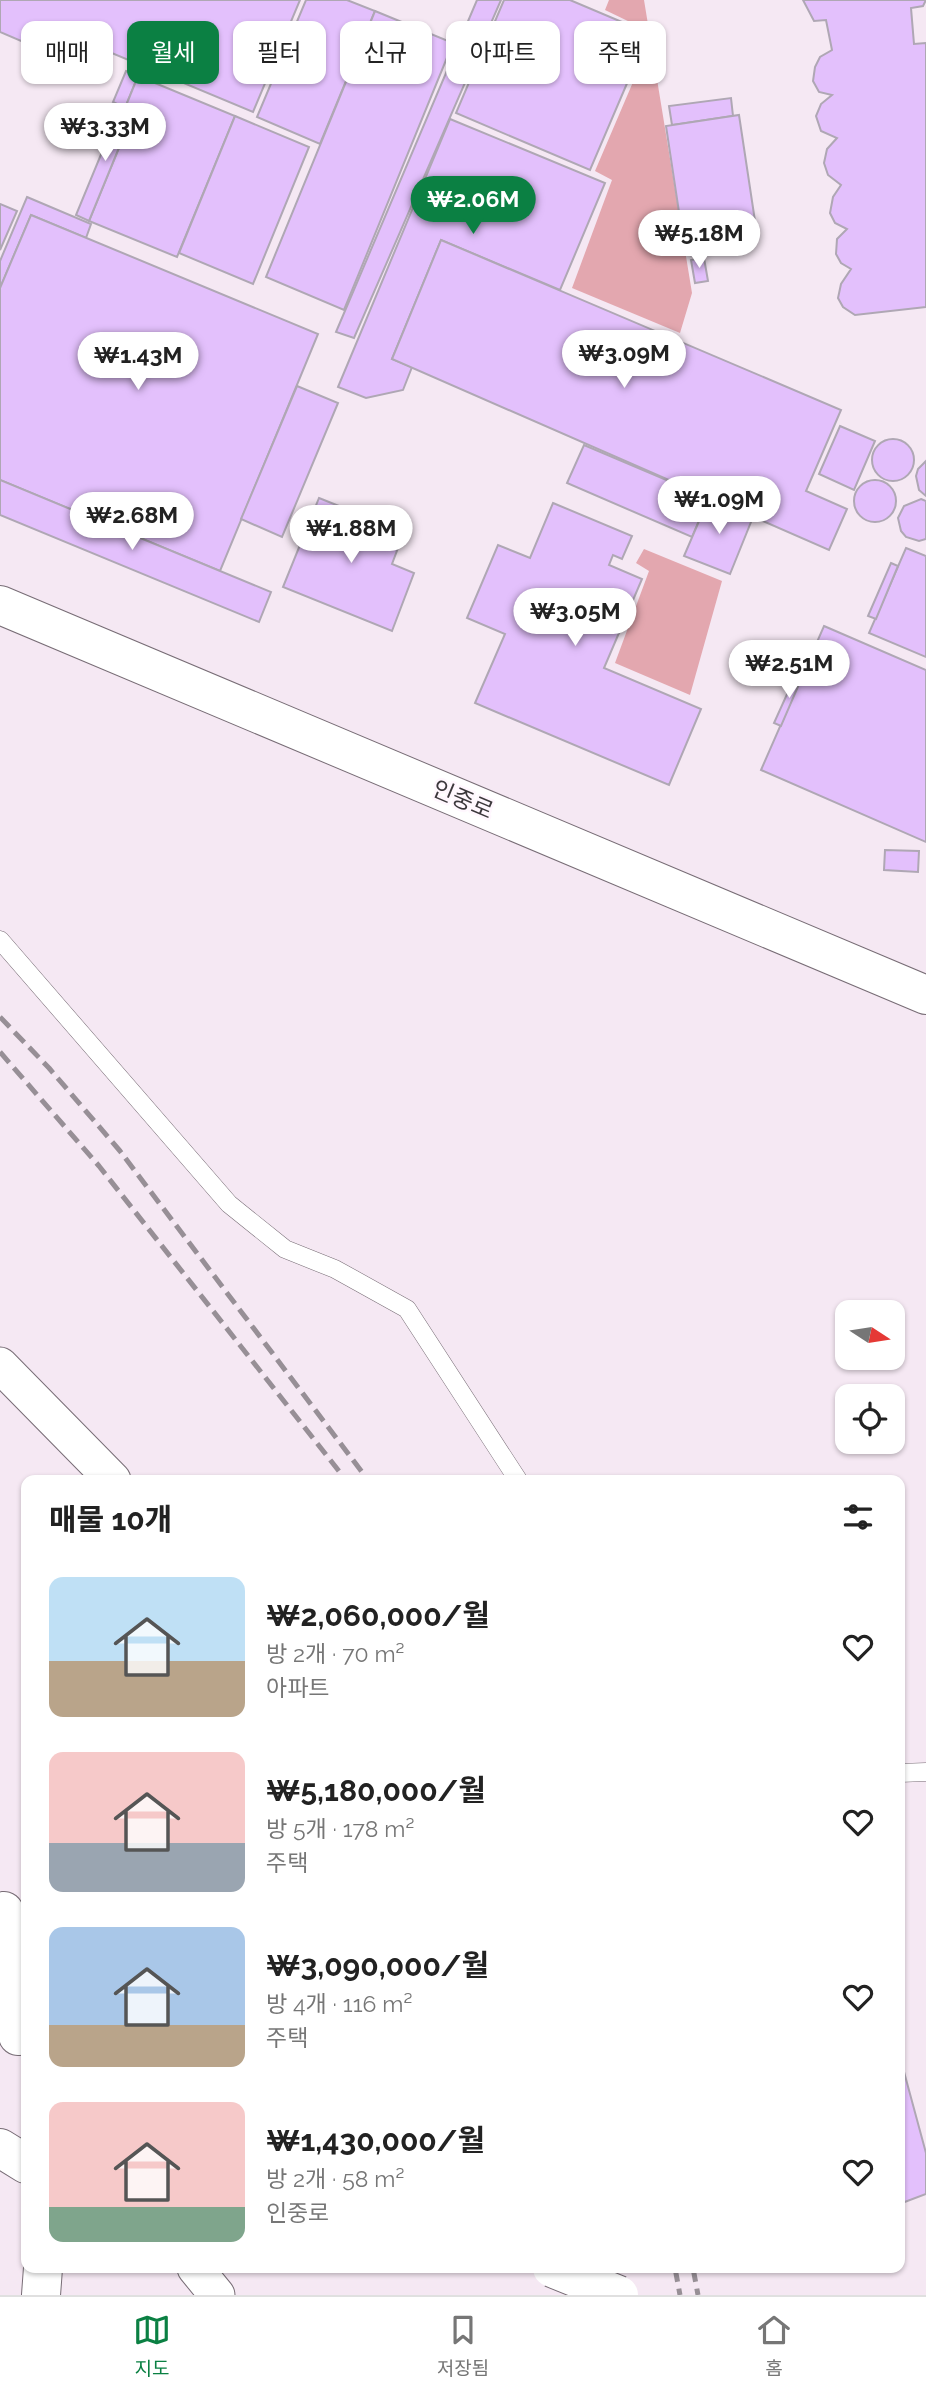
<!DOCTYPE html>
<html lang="ko">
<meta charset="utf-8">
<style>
body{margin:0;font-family:Raleway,"Noto Sans KR",sans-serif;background:#f2f2f2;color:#222;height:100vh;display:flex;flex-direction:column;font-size:26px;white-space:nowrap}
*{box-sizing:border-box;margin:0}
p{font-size:23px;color:#767676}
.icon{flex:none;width:38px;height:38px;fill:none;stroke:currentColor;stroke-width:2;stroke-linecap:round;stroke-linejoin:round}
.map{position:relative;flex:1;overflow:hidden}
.drawer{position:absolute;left:21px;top:1475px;width:884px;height:798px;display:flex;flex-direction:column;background:#fff;border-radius:14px;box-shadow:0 2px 5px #0004}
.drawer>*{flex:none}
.top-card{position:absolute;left:21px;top:21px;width:886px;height:63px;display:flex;gap:14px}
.needle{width:46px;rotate:102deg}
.tools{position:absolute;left:835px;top:1300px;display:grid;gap:14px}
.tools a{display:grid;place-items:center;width:70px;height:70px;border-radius:14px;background:#fff;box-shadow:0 2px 5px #0004;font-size:35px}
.price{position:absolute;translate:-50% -60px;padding:0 16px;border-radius:24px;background:#fff;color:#222;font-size:23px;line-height:46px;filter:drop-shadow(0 2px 4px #0008)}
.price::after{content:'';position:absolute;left:50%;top:42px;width:21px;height:16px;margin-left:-10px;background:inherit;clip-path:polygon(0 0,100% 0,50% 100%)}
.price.active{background:#0b8043;color:#fff}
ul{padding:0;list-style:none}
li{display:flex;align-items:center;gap:21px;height:175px;padding:0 28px}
li span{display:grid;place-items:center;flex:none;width:196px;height:140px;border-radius:14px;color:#555}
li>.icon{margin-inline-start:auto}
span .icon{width:84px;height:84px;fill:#fffc;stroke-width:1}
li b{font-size:30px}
h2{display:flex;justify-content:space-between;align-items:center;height:84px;padding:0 28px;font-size:30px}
.tag{padding:0 24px;border-radius:14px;background:#fff;box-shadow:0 2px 5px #0004;font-size:24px;line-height:63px}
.tag.active{background:#0b8043;color:#fff}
.dock{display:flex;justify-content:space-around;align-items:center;height:98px;border-top:2px solid #e0e0e0;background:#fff;font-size:19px;color:#767676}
.dock a{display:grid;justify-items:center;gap:4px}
.dock .active{color:#0b8043}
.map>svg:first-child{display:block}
.green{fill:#e3a7af}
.building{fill:#e3c0fc;stroke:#afa7b4;stroke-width:2}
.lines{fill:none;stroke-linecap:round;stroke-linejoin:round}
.service-casing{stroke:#786d76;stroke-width:19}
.minor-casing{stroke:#786d76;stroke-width:37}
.secondary-casing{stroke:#786d76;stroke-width:40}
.primary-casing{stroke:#786d76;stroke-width:40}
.service{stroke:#fff;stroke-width:18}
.minor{stroke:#fff;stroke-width:35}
.secondary{stroke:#fff;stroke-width:38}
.primary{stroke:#fff;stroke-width:38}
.rail{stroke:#978f96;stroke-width:5;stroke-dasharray:14 7;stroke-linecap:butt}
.primary-bridge-casing{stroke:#786d76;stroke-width:40;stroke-linecap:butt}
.primary-bridge{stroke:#fff;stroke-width:38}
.labels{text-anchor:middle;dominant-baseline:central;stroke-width:5;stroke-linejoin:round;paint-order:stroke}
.street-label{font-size:23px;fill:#3c383c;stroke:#fff7fe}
</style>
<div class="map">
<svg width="926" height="2295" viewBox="0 0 926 2295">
<rect width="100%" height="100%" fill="#f5e8f3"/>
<g class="green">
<polygon points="609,0 644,0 692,293 680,333 572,288 612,180 595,171 639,68 632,23 605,10"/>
<polygon points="644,549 722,581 690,695 615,663 649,571 636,563"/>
</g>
<g class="building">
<polygon points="0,0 300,0 253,112 52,28 42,50 0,32"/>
<polygon points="306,0 347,0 375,11 320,144 257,117"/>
<polygon points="477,0 501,0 354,338 336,332"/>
<polygon points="504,0 570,0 629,25 634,67 590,170 456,113"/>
<polygon points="803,0 926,0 923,6 911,8 914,44 926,43 926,307 855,315 843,307 838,298 841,284 851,269 841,263 836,254 837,239 847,229 835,223 830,213 833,197 841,185 828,175 824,163 827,149 837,138 821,131 816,116 821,104 832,95 819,92 813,81 815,67 820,57 832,50 826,20 814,21"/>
<polygon points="375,11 453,43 344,310 266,277"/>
<polygon points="126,71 138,76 125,108 113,102"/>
<polygon points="138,76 235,116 177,257 89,221 134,111 125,108"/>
<polygon points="731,98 733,116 672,125 669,106"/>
<polygon points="121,106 134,111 89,221 76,215"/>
<polygon points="739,115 755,221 682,232 666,126"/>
<polygon points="235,116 309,147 253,284 179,253"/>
<polygon points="450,119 605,183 560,290 441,240 392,359 412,367 403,390 366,398 338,387"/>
<polygon points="27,197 91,224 86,238 31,215 0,288 0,261"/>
<polygon points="0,204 17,211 0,250"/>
<polygon points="31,215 318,334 220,571 0,480 0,288"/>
<polygon points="725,227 728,250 691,255 688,232"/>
<polygon points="441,240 841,410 806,491 847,509 829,550 392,359"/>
<polygon points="704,258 708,281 695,283 691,260"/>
<polygon points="297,386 338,403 282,537 241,519"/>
<polygon points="840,426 875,441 854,490 819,474"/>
<circle cx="893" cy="460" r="21"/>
<polygon points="584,445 709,498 692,537 567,483"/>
<polygon points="926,461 926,496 919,490 916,476 918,469"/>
<polygon points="0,480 271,592 259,622 0,515"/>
<circle cx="875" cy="501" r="21"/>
<polygon points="319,498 404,532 392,564 414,573 392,631 283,587"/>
<polygon points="709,498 753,517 730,574 684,556"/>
<polygon points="921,499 926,501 926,539 919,541 906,537 901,531 898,518 904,506"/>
<polygon points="553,503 632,536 622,559 613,555 609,565 642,579 604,668 701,709 669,785 475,703 505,634 467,618 498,545 530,558"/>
<polygon points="906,548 926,556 926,657 869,633"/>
<polygon points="891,563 898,566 876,619 868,616"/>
<polygon points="824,626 926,670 926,842 761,770"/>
<polygon points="797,672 803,675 781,726 774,723"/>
<polygon points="885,850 919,851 918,872 884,870"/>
<polygon points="900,2057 926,2153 926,2194 902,2203"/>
</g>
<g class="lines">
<g class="service-casing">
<g id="service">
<polyline points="0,940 229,1204 285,1249 335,1269 407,1309 518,1480"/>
<polyline points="900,1773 926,1772"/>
</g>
</g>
<g class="minor-casing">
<g id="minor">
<polyline points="0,1365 113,1480"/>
<polyline points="195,2268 217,2295"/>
</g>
</g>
<g class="secondary-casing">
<g id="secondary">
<polyline points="0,605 926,995"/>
<polyline points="41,2295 43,2268"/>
</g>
</g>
<g class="primary-casing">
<g id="primary">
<polyline points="4,1911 18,2036"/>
<polyline points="0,2148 26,2164"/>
</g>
</g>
<use href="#service" class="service"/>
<use href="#minor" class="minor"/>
<use href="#secondary" class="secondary"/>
<use href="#primary" class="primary"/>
<g class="rail">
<polyline points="0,1017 49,1068 120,1151 368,1480"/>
<polyline points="0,1052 99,1166 346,1480"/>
<polyline points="675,2268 680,2295"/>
<polyline points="693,2268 698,2295"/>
</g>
<g class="primary-bridge-casing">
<polyline id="primary-bridge" points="552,2268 619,2295"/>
</g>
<use href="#primary-bridge" class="primary-bridge"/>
</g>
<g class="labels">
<g class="street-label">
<text transform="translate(463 799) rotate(23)">인중로</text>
</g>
</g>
</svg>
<div class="tools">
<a><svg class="needle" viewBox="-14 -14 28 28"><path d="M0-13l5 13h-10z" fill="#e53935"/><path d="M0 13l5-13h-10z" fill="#767676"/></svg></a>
<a><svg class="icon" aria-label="locate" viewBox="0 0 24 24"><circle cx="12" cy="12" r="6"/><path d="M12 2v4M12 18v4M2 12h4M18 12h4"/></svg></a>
</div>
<b class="price" style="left:105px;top:163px">₩3.33M</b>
<b class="price active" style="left:473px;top:236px">₩2.06M</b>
<b class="price" style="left:699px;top:270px">₩5.18M</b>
<b class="price" style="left:624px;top:390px">₩3.09M</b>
<b class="price" style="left:138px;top:392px">₩1.43M</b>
<b class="price" style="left:719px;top:536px">₩1.09M</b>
<b class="price" style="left:132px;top:552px">₩2.68M</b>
<b class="price" style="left:351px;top:565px">₩1.88M</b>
<b class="price" style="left:575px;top:648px">₩3.05M</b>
<b class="price" style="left:789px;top:700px">₩2.51M</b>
<div class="top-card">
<a class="tag">매매</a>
<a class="tag active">월세</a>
<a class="tag">필터</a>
<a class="tag">신규</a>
<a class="tag">아파트</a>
<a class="tag">주택</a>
</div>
<section class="drawer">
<h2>매물 10개<svg class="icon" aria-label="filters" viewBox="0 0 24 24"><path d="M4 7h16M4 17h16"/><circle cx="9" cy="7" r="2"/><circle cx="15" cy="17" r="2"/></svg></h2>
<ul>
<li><span style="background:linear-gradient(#bfe0f5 60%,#b9a48a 0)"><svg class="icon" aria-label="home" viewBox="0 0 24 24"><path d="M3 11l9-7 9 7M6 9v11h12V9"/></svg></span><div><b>₩2,060,000/월</b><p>방 2개 · 70 m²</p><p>아파트</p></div><svg class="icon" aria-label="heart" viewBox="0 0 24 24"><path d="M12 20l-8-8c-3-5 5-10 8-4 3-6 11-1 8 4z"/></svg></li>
<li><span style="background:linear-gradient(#f6c9c9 65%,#9aa5b1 0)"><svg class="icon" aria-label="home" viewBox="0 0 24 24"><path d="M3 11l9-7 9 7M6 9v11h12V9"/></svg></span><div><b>₩5,180,000/월</b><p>방 5개 · 178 m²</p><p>주택</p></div><svg class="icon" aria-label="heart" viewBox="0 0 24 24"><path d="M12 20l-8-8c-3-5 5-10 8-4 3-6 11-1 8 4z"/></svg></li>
<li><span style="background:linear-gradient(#a9c7e8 70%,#b9a48a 0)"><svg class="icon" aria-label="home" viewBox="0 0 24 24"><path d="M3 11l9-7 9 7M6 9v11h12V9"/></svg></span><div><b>₩3,090,000/월</b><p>방 4개 · 116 m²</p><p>주택</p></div><svg class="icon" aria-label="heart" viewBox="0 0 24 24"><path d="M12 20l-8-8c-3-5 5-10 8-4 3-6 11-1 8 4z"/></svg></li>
<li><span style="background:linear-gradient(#f6c9c9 75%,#7fa58c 0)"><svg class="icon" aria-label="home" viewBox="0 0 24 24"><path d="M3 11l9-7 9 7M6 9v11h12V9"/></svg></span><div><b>₩1,430,000/월</b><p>방 2개 · 58 m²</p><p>인중로</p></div><svg class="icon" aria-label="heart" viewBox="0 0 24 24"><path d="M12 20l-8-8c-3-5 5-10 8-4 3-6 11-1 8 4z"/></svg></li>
</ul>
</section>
</div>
<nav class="dock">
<a class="active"><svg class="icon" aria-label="map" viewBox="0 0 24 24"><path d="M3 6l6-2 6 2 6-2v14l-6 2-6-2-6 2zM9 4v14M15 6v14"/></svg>지도</a>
<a><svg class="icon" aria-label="saved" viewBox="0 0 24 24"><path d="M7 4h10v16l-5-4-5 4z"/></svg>저장됨</a>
<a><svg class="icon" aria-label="home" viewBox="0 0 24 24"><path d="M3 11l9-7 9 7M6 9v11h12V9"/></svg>홈</a>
</nav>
